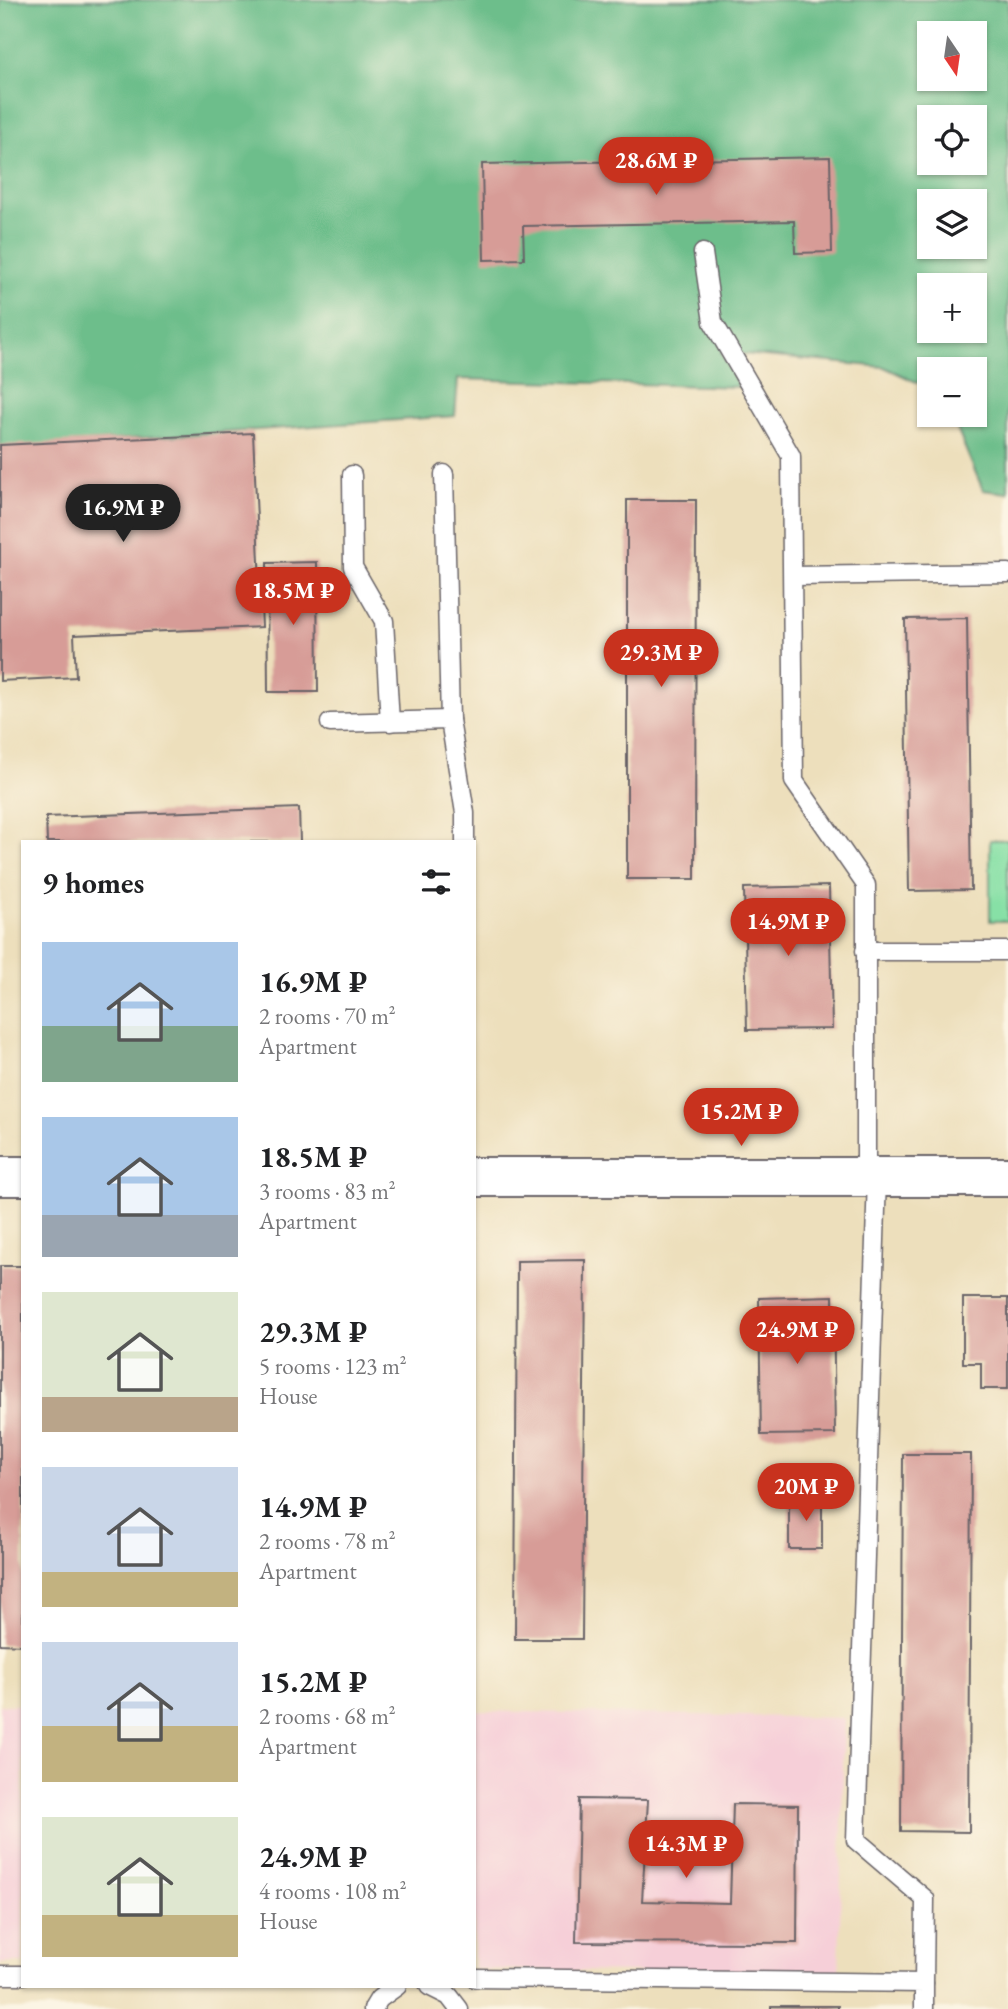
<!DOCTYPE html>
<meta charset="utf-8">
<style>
body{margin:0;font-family:"EB Garamond",serif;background:#f2f2f2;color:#202124;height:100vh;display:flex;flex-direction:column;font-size:26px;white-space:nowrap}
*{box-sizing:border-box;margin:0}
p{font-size:23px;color:#757577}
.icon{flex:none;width:38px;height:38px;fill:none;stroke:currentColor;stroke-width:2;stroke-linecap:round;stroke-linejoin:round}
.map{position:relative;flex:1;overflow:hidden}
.side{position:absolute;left:21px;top:840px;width:455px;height:1148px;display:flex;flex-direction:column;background:#fff;border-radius:0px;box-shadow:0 2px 5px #0004}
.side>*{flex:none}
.needle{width:46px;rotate:167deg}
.controls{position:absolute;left:917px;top:21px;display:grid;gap:14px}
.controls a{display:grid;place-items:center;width:70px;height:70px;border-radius:0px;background:#fff;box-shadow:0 2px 5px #0004;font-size:35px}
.price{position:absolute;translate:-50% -60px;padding:0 16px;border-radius:24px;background:#c8321e;color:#fff;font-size:23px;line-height:46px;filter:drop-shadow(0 2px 4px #0008)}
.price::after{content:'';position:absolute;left:50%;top:42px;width:21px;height:16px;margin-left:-10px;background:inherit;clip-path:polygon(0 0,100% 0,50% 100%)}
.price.current{background:#222;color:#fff}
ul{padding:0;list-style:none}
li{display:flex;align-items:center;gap:21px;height:175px;padding:0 21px}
li span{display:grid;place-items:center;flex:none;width:196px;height:140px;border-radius:0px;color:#555}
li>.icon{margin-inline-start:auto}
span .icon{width:84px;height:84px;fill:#fffc;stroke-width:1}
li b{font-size:30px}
h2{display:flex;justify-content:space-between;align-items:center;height:84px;padding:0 21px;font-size:30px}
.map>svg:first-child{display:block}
.built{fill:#f6cfd8}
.green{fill:#87e0a6;stroke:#548170;stroke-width:2}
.forest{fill:#6dbe8b;stroke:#487063;stroke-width:2;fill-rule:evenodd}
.building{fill:#d79c97}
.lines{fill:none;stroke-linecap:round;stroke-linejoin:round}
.service-casing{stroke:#696468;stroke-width:21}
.secondary-casing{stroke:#696468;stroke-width:42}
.service{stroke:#fff;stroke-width:18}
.secondary{stroke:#fff;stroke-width:38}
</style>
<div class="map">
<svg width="1008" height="2009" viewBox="0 0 1008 2009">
<rect width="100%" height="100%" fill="#fcf5e5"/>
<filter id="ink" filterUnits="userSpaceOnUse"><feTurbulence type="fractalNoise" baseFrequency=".0143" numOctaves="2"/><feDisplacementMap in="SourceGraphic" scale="14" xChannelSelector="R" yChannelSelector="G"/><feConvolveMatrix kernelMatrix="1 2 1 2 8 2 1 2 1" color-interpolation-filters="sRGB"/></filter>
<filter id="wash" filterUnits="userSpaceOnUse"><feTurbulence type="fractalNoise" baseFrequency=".00686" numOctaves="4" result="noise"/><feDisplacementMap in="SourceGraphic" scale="28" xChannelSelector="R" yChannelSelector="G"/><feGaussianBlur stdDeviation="1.57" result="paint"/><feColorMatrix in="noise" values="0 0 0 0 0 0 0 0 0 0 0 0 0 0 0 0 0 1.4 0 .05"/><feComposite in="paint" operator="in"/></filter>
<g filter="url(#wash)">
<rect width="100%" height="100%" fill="#eddfbc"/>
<g class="built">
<rect x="0" y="1705" width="23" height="258"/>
<polygon points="474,1711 844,1718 839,1976 474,1969"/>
</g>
<rect class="green" x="990" y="840" width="18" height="81"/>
<path class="forest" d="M0,0H1008V493L983,490L951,415H975V369H929V388L884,367L721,352L739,387L458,379L455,416L0,448ZM929,33H975V79H929ZM929,117H975V163H929ZM929,201H975V247H929ZM929,285H975V331H929Z"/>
<g id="blocks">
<g class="building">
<polygon points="830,157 832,252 795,253 794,221 523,226 524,259 484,260 482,164"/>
<polygon points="253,433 262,627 74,635 76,677 0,681 0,445"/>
<polygon points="627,500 696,500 695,879 627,879"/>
<polygon points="317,562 318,692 268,692 267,563"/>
<polygon points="967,618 971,890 909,891 905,619"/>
<polygon points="299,808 300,842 47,842 46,817"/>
<polygon points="829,886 832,1029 747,1030 744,888"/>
<polygon points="585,1260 582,1639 515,1639 517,1261"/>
<polygon points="0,1266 23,1266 23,1645 0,1644"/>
<polygon points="833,1296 835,1434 761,1435 759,1298"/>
<polygon points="963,1298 1008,1298 1008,1389 981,1389 981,1363 963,1363"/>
<polygon points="903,1454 971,1454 969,1832 901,1831"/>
<rect x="789" y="1497" width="33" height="52"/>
<polygon points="579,1799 648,1800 642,1901 730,1903 733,1804 798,1805 797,1943 576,1942"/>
<rect x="771" y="2006" width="67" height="3"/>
</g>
</g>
</g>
<g filter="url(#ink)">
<use href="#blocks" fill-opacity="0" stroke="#696468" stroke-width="2"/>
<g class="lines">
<g class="service-casing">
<g id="service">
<polyline points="703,253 713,322 791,456 794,781 866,885 866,1178"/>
<polyline points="444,474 450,720"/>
<polyline points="352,475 353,567 384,621 390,722"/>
<polyline points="793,576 1008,573"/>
<polyline points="330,723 450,720 465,813 465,842"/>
<polyline points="865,951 1008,951"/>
<polyline points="877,1177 856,1840 925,1899 924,1983"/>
<polyline points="0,1975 23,1975"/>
<polyline points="474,1978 924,1983 924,2009"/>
<polyline points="429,1986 449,1996 459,2009"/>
<polyline points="373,2009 379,1999 397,1986"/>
</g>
</g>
<g class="secondary-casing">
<g id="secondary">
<polyline points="0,1176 23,1176"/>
<polyline points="474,1177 1008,1177"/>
</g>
</g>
<use href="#service" class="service"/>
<use href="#secondary" class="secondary"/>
</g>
</g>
</svg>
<div class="controls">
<a><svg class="needle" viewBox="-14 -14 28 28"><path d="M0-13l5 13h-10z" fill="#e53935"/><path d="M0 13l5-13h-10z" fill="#757577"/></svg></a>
<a><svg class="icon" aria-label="locate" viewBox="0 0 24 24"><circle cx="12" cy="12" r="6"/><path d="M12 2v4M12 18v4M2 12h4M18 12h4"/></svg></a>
<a><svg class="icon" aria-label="layers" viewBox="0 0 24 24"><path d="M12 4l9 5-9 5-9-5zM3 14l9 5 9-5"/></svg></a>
<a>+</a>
<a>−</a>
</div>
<b class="price" style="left:656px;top:197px">28.6M ₽</b>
<b class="price current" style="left:123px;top:544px">16.9M ₽</b>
<b class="price" style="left:293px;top:627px">18.5M ₽</b>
<b class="price" style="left:661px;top:689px">29.3M ₽</b>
<b class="price" style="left:788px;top:958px">14.9M ₽</b>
<b class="price" style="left:741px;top:1148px">15.2M ₽</b>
<b class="price" style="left:797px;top:1366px">24.9M ₽</b>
<b class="price" style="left:806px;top:1523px">20M ₽</b>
<b class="price" style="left:686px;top:1880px">14.3M ₽</b>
<section class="side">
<h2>9 homes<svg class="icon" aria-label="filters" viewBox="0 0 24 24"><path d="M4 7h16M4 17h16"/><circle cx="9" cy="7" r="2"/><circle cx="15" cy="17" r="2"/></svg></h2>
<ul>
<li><span style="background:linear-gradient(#a9c7e8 60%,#7fa58c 0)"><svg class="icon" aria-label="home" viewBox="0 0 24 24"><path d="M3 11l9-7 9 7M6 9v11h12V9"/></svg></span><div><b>16.9M ₽</b><p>2 rooms · 70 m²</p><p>Apartment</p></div></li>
<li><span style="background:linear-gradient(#a9c7e8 70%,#9aa5b1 0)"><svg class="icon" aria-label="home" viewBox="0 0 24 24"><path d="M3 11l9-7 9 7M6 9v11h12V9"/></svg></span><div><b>18.5M ₽</b><p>3 rooms · 83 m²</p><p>Apartment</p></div></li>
<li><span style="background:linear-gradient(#dfe7d0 75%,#b9a48a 0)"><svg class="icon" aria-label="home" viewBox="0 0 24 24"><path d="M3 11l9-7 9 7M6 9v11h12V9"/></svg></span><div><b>29.3M ₽</b><p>5 rooms · 123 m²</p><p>House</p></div></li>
<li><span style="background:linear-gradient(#c9d6e8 75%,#c2b280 0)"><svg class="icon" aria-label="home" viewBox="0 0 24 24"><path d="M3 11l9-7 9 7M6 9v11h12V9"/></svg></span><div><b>14.9M ₽</b><p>2 rooms · 78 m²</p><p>Apartment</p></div></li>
<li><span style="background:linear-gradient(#c9d6e8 60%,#c2b280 0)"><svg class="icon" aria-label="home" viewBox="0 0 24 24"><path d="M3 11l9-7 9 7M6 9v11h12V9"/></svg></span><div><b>15.2M ₽</b><p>2 rooms · 68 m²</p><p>Apartment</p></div></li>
<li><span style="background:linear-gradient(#dfe7d0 70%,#c2b280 0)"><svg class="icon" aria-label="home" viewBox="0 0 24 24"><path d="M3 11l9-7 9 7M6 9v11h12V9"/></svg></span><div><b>24.9M ₽</b><p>4 rooms · 108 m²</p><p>House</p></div></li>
</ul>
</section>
</div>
